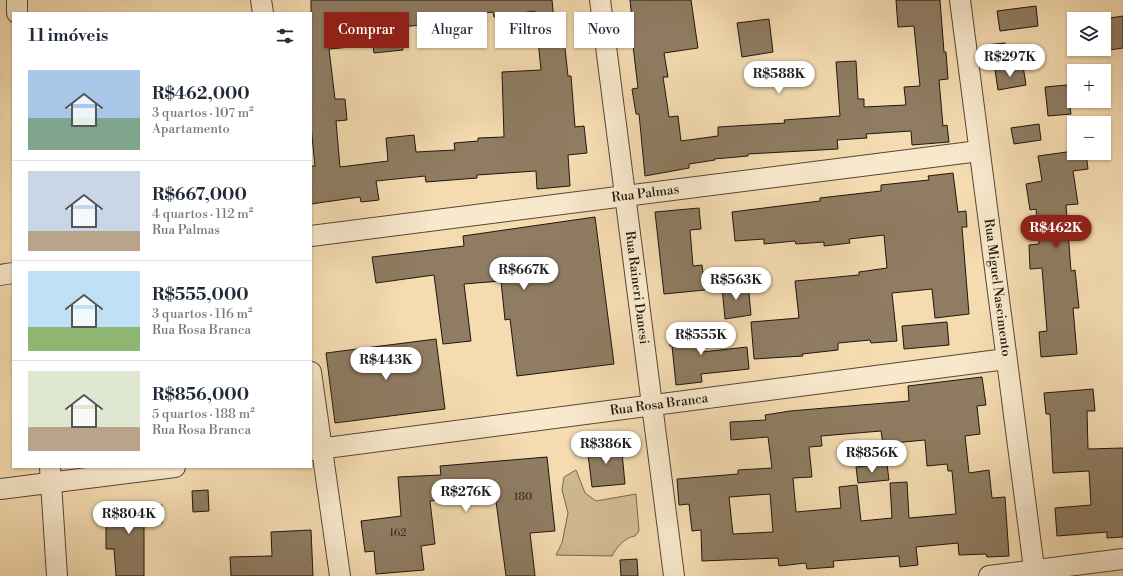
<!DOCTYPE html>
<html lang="pt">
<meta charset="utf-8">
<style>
body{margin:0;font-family:"Libre Bodoni",serif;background:#f6f6f7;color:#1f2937;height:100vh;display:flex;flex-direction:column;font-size:15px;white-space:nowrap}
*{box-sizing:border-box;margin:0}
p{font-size:13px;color:#747a83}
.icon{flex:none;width:22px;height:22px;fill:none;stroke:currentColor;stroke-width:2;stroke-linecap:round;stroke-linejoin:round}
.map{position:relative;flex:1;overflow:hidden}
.details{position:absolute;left:12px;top:12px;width:300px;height:456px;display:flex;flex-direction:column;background:#fff;border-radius:0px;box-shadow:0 1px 3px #0004}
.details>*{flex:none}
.hud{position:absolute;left:324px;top:12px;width:380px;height:36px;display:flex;gap:8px}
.controls{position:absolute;left:1067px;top:12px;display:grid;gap:8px}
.controls a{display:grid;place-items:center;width:44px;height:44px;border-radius:0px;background:#fff;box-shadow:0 1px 3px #0004;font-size:20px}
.price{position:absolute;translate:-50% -34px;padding:0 9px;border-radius:14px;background:#fff;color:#222;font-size:13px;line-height:26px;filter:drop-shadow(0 1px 2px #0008)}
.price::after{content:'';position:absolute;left:50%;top:24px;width:12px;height:9px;margin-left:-6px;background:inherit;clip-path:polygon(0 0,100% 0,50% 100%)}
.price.on{background:#8f2418;color:#fff}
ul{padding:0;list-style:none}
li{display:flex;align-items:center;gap:12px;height:100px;padding:0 16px}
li+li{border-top:1px solid #e0e1e3}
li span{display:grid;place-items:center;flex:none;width:112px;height:80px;border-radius:0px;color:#555}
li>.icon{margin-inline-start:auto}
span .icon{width:48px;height:48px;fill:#fffc;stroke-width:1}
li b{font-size:17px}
h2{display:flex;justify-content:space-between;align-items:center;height:48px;padding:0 16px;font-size:17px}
.pill{padding:0 14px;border-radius:0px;background:#fff;box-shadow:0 1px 3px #0004;font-size:14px;line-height:36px}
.pill.on{background:#8f2418;color:#fff}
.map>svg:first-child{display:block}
.green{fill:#d0ba94;stroke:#786850}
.building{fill:#8f7c62;stroke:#21160d;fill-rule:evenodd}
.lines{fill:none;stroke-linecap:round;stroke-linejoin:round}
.street-casing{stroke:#564736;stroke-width:22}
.street{stroke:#f8e8cc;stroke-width:20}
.labels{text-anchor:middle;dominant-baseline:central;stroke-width:3;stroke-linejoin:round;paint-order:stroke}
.number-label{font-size:11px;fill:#3c3022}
.street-label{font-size:13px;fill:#21160d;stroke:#f8e8cc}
</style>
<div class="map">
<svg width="1123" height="576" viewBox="0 0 1123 576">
<rect width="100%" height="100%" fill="#f4dbb0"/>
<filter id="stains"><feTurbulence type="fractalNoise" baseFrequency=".005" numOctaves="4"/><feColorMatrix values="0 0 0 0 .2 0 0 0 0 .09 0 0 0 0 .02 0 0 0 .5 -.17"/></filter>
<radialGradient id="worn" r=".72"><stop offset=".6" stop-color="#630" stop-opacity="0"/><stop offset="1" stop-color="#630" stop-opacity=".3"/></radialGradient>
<path class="green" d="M576,470L585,493L596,501L636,494L639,531L635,536C625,537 616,548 612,556L556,555L562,543L568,513L562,490L564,477Z"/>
<g class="building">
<path d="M311,0H552L555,30L563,29L568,76H571L575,127L584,126L587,153L568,155L570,186L537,189L536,171L477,175V178L426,182L425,176L376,181L379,200L361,202L360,197L311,204V166H315L311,126ZM535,11L541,70L502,72L504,137L478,138V141L454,143L455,150L416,152L414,135L386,138L388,161L340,167L336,121L347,120L345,99H335L329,49L373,45L374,53L403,50L401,27L432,24L434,44L463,41L460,16L493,12L494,17Z"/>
<polygon points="630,0 691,0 698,48 664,53 668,77 663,77 669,117 678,116 681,141 718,136 718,127 785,123 784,120 840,116 836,62 856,61 858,99 864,99 864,107 906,105 904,87 920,86 914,26 898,27 896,0 940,0 944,52 946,52 948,79 939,80 943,126 947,125 949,142 912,145 911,131 866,134 867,138 837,140 838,149 748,154 748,156 714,159 715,160 689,164 689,168 645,176 639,114 636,114 632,89 638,88 630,21 632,20"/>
<polygon points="1036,6 1038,26 1000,31 997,11"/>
<polygon points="1123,16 1123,48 1102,51 1102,49 1104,49 1103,19"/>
<polygon points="769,19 773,52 742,57 737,23"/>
<polygon points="1005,43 1008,62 989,65 986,45"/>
<polygon points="1023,66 1026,85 998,90 995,70"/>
<polygon points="1067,85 1071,114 1048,116 1045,87"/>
<polygon points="1039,124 1041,140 1014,144 1011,128"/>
<polygon points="1074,151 1074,153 1086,153 1088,169 1073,171 1078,204 1066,205 1071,271 1075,270 1079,308 1073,308 1077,354 1041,357 1039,332 1047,331 1042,268 1030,269 1029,245 1039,244 1036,209 1030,210 1026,184 1042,181 1038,156"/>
<polygon points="953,173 958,212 966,211 967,227 962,227 969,314 935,318 932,289 892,293 897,341 871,343 870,340 838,343 838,350 802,354 803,356 754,359 751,322 799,318 795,281 859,275 859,272 887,268 884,235 849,239 850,243 824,246 824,242 796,244 795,241 764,244 764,239 735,241 732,212 820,201 820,198 881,191 881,185 929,180 928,176"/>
<polygon points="699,208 701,229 690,230 693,266 702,265 705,290 664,294 655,212"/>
<polygon points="595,217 614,364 517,376 510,319 505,320 501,281 464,284 471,341 443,344 434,275 376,283 372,257 464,246 463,236"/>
<polygon points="748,284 751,315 725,319 722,287"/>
<polygon points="947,322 949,345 904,349 902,326"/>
<polygon points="699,324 702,352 747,347 749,369 701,374 702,382 676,385 672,346 670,346 668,328"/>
<polygon points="436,339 445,409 335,423 326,353"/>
<path d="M982,377L986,405L977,406L980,434L965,436L969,473L989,470L992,498L1005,497L1009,556L987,557L986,554L959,555L958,543L916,547L918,565L900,567L899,556L833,561L834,567L807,569L806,563L779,566L778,558L702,561L701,530L692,531L689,504L679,505L677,479L738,474V470L772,468L768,437L731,440L730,422L766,420L765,415L790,411L909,401L908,386ZM881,431L883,444L925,440L927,466L947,464L948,471H952L956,514L909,518L907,482L890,483L892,518L861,521L857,485L839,487L841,508L796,512L793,478L812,477L809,447L822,446L821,436ZM770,494L773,532L733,534L729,497Z"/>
<polygon points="1093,389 1095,411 1087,411 1088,449 1123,448 1123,537 1107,538 1107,532 1057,536 1055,508 1091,505 1089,471 1053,473 1050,414 1046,414 1044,393"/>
<polygon points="621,442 625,484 592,487 587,446"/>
<polygon points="547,457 555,531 530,533 535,576 506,576 495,494 430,501 435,544 421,546 424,570 376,574 374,551 365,552 361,521 401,516 398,477 441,475 440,466"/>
<polygon points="887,464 889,480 858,483 856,467"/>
<polygon points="208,490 209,511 193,512 192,491"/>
<polygon points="162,505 162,523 144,523 144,576 116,576 114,549 106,549 106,526 102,526 101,507"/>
<polygon points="311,530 313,576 231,576 230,557 272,556 271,532"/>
<polygon points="637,559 638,576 621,576 620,560"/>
</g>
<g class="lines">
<g class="street-casing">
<g id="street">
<polyline points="17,0 17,13"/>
<polyline points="261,0 263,13"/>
<path id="s1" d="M600,0L674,576"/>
<path id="s2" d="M960,0L1035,576"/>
<path id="s3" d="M311,236L979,151"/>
<polyline points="0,275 13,273"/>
<polyline points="311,372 340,576"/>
<path id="s4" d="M311,450L1006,359"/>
<polyline points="50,467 57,576"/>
<polyline points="0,489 175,467"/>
<polyline points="989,576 1123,559"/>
</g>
</g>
<use href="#street" class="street"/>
</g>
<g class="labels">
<g class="number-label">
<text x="523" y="497">180</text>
<text x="398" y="533">162</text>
</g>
<g class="street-label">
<text stroke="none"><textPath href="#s3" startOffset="337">Rua Palmas</textPath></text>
<text stroke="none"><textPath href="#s1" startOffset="290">Rua Raineri Danesi</textPath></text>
<text stroke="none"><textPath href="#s2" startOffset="290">Rua Miguel Nascimento</textPath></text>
<text stroke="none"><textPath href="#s4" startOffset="351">Rua Rosa Branca</textPath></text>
</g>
</g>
<rect width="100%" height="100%" filter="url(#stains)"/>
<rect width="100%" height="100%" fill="url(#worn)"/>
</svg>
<div class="controls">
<a><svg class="icon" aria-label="layers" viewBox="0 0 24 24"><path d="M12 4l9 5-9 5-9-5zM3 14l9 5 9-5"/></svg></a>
<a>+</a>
<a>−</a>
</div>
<b class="price" style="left:1010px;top:78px">R$297K</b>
<b class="price" style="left:779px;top:95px">R$588K</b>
<b class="price on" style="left:1056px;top:249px">R$462K</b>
<b class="price" style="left:524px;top:291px">R$667K</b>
<b class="price" style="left:736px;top:301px">R$563K</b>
<b class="price" style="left:701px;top:356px">R$555K</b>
<b class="price" style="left:386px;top:381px">R$443K</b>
<b class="price" style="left:606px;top:465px">R$386K</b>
<b class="price" style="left:872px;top:474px">R$856K</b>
<b class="price" style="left:466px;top:513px">R$276K</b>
<b class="price" style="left:129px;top:535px">R$804K</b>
<div class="hud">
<a class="pill on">Comprar</a>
<a class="pill">Alugar</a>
<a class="pill">Filtros</a>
<a class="pill">Novo</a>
</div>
<section class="details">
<h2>11 imóveis<svg class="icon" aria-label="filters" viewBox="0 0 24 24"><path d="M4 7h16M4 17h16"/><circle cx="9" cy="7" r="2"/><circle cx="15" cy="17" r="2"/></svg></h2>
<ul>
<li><span style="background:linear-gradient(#a9c7e8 60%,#7fa58c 0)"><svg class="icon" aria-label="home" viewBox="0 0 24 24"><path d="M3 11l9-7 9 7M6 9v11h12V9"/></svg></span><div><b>R$462,000</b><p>3 quartos · 107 m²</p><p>Apartamento</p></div></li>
<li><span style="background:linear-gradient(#c9d6e8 75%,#b9a48a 0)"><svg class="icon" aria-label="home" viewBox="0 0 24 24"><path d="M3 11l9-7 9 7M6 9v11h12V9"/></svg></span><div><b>R$667,000</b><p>4 quartos · 112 m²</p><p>Rua Palmas</p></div></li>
<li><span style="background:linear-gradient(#bfe0f5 70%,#8fb573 0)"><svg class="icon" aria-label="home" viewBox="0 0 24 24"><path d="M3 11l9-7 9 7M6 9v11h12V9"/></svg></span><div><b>R$555,000</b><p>3 quartos · 116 m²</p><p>Rua Rosa Branca</p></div></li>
<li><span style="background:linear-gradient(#dfe7d0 70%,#b9a48a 0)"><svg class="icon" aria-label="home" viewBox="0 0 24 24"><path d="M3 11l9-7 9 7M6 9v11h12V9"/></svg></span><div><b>R$856,000</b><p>5 quartos · 188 m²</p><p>Rua Rosa Branca</p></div></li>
</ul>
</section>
</div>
